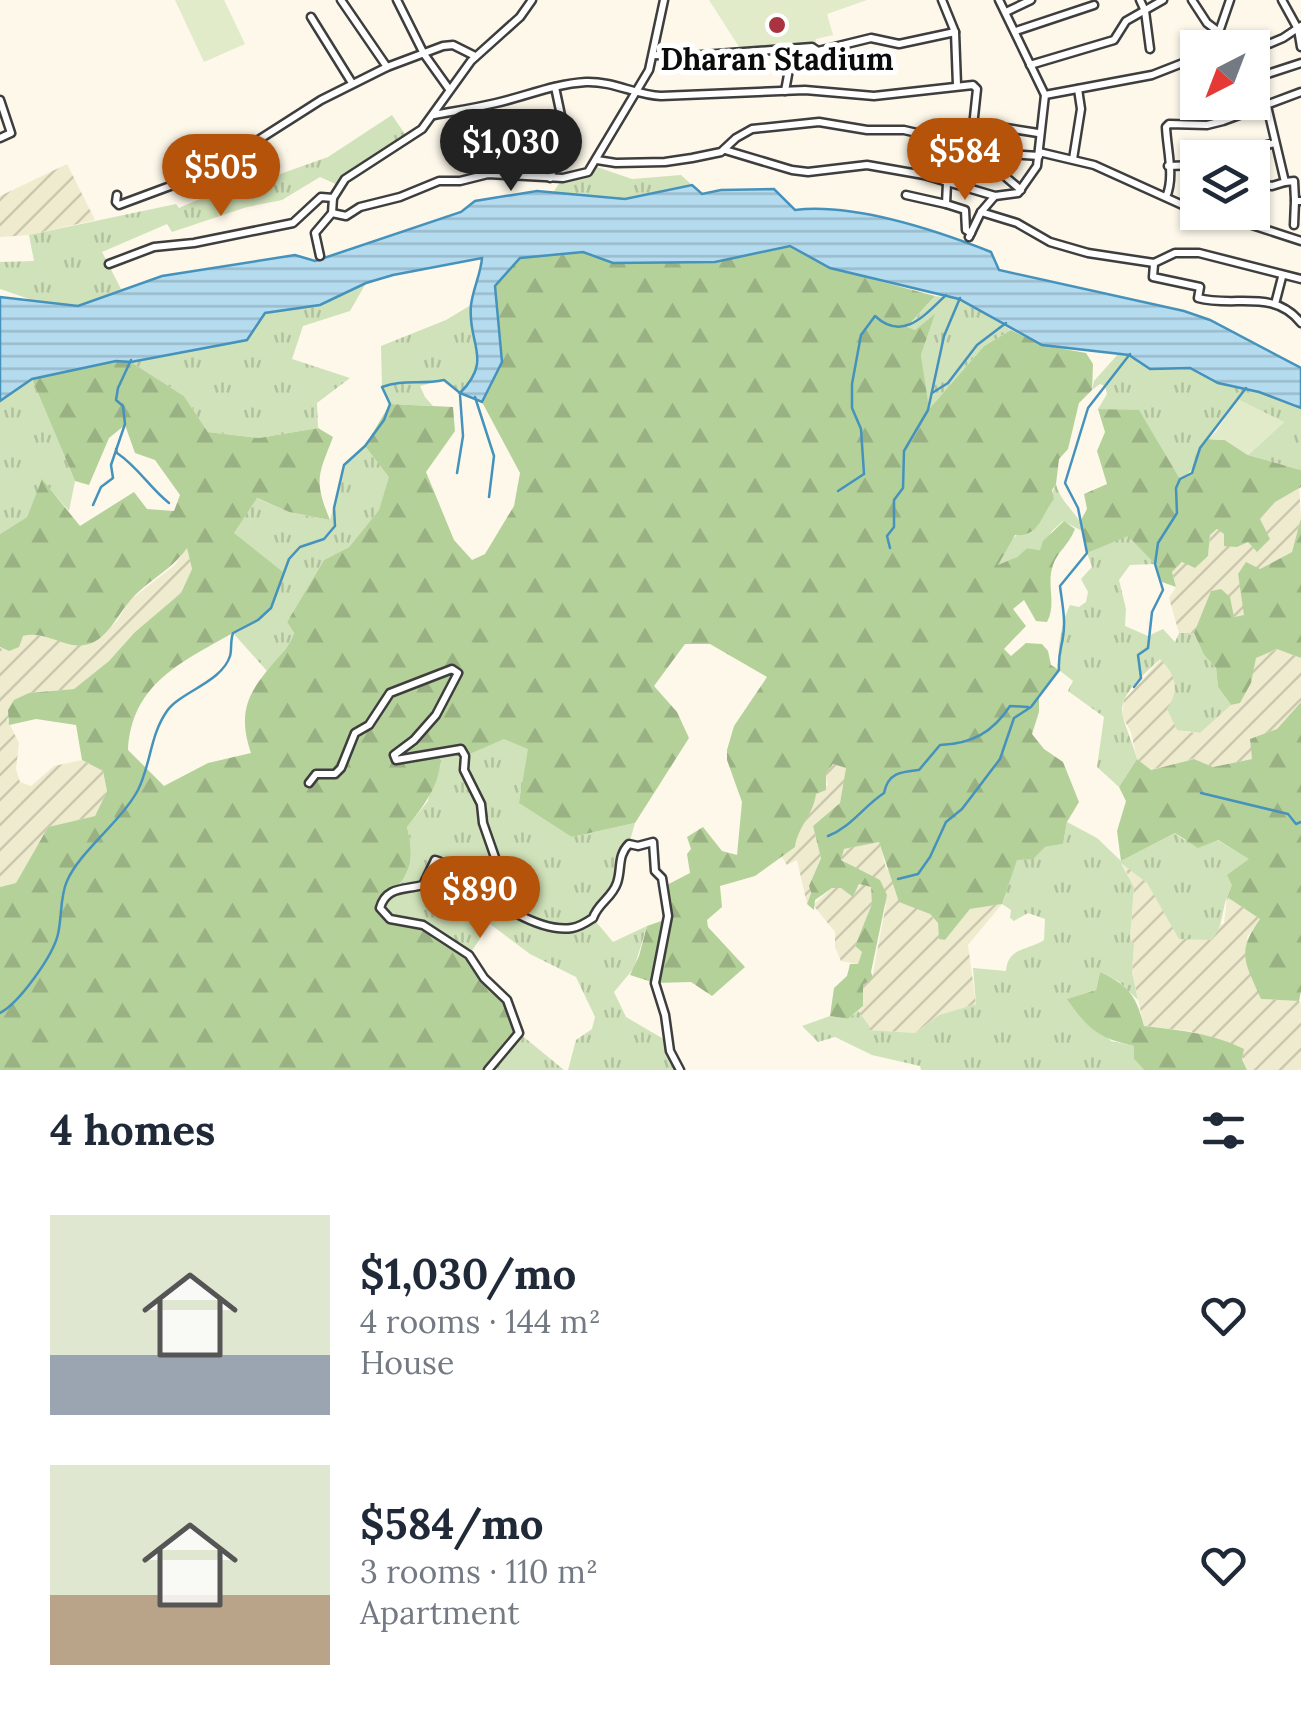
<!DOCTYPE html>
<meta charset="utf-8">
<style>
body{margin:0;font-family:Lora,serif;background:#f6f6f7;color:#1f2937;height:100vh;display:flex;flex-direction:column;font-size:38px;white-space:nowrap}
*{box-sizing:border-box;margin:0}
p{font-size:32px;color:#747a83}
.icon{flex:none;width:55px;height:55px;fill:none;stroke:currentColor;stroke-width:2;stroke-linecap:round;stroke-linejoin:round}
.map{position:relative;height:1070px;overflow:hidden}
.details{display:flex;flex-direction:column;background:#fff;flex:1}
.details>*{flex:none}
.needle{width:65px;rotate:222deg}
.fabs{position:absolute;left:1180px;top:30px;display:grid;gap:20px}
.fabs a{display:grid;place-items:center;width:90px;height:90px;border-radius:0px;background:#fff;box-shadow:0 2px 8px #0004;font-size:50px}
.price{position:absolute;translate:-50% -85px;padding:0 22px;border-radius:35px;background:#b45309;color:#fff;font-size:32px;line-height:65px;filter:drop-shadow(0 2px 5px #0008)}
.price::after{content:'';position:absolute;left:50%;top:60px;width:30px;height:22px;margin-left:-15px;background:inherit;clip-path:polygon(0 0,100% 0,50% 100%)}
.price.on{background:#222;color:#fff}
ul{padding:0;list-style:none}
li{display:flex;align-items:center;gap:30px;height:250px;padding:0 50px}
li span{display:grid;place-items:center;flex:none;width:280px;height:200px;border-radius:0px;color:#555}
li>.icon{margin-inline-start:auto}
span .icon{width:120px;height:120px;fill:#fffc;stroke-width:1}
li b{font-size:42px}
h2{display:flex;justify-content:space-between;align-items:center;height:120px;padding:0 50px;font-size:42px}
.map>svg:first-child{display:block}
.farmland{fill:url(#farmland-furrows)}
.grass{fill:url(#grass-tufts)}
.forest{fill:url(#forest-firs)}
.pitch{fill:#e1ebc9}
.water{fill:url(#water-rules);stroke:#4592bc;stroke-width:2.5}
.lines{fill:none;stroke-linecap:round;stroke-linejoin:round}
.stream{stroke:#4592bc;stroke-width:2.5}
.minor-casing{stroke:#3e3e3e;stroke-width:11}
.minor{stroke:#fff;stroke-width:6}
.poi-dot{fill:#a9343f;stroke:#fff;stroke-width:4}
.labels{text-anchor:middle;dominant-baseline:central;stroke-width:10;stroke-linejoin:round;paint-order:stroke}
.poi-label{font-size:30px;font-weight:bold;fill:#0b0b0b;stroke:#fff}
</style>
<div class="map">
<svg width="1301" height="1070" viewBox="0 0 1301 1070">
<defs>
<pattern id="farmland-furrows" width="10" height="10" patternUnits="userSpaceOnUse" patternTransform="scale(2.5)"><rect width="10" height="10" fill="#efebce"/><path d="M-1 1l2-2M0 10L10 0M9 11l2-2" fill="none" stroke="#ccc8b0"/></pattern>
<pattern id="grass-tufts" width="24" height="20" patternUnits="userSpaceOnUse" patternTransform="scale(2.5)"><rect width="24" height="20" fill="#d0e2b9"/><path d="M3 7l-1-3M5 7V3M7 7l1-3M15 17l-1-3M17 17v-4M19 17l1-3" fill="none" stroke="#b1c19e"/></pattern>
<pattern id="forest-firs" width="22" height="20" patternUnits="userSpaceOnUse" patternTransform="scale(2.5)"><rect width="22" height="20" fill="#b5d19a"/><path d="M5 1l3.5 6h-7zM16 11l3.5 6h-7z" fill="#9ab283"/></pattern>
<pattern id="water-rules" width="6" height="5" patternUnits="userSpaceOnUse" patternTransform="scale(2.5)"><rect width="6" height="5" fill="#b5dbee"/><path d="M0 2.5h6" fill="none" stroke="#9abbcb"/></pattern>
</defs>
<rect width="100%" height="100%" fill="#fdf8ea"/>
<g class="farmland">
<polygon points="67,164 95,220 29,235 0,237 0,196"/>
<polygon points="1299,485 1301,518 1292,552 1260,569 1238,574 1245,615 1234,617 1221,589 1212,591 1194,633 1179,633 1169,598 1176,587 1172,572 1183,562 1208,557 1210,535 1218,529 1248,542 1256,551 1260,519 1274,502"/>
<polygon points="187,547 192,569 181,593 135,632 109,661 74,689 29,693 7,719 19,743 16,769 20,782 31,786 54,766 82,760 103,771 107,791 95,816 48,827 16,883 0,887 0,648 9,651 23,636 32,634 67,641 97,639 117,621 129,601 175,565"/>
<polygon points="1278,649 1301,658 1301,702 1277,729 1251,739 1252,759 1213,767 1193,759 1150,770 1137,759 1131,732 1122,716 1124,700 1161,659 1174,674 1176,695 1168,709 1186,732 1200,733 1231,705 1240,703 1251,683 1255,658"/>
<polygon points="833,764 846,768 845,780 840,803 813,826 821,857 809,886 811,893 807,904 797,860 787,865 781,856 795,847 796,834 816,794 828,785 825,773"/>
<polygon points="879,841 886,868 938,923 939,938 945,940 970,909 1002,904 968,945 976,1004 939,1015 915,1033 868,1030 858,1011 863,1006 863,985 872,978 886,905 858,870 841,859 844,849"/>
<polygon points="1121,861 1147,883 1175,928 1224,924 1227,897 1260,919 1247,937 1261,999 1299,1001 1301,1004 1301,1070 1247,1070 1241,1054 1190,1031 1144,1026 1132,972 1134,945 1130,938 1134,887"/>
<polygon points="860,884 871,887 873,904 855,946 862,952 858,964 841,961 835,947 835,932 813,905 832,888 841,888 854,895"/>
</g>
<g class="grass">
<polygon points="392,115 409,140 340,186 320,177 282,200 247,207 172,232 167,224 102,252 121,289 78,306 38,302 0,289 0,262 34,261 29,235 176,204 179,208 237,183 266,179 328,157"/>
<polygon points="594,166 632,179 681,175 692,185 625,199 552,194 563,178 578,175"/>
<polygon points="366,283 350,311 303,326 292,359 350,378 317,403 318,428 259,438 208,432 184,396 131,362 177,351 264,313 320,305"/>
<polygon points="935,296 959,299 1011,330 984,346 928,410 921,355 934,316 915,330 907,328"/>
<polygon points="471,305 473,336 481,355 473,380 460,393 443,380 420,386 425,397 433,406 390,404 382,387 381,346 446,320"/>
<path d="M1119,353L1129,355L1150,369L1190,368L1218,383L1259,392L1301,408V470L1248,455L1284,422L1230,409C1222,421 1211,432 1204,444C1196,459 1196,471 1180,479L1139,411L1098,409L1107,394L1105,386L1100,384L1092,390L1094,381Z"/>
<polygon points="32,379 75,481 69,511 42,480 27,517 0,534 0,401"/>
<polygon points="365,446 390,477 379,510 349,547 324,560 287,622 294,633 291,643 267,671 233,633 258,620 233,533 256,498 289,512 330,520 344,465"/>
<path d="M1056,484C1061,504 1079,513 1084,532L1063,521L1052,531L1040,550L1027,548L1017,557L998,567C1003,532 1035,530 1048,507C1053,499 1051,492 1056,484Z"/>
<path d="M1128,535L1155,564L1130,565L1119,580L1126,609L1125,626L1148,636L1163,629L1175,642L1179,633H1194L1204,655L1216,668L1218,687L1231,705L1200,733L1177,730L1167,709C1180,690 1176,675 1160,659C1147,672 1121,692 1122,712C1123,722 1134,746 1137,759L1119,787L1097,767L1104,717L1068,691L1073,681L1059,670C1057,650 1061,623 1070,605L1079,607L1086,602L1088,592L1081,579L1092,567L1087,553Z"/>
<path d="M504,738L528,748L572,837L635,823L629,844L622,851L617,882L593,918L613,942L647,926L634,968L614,992L626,1017L667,1041L680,1070H568L576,1040L592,1029L595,1017L576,977L530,954L490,924L469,955L384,915L382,901C410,877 416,863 407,827L428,801L438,752L461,749L465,756Z"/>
<path d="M1067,822L1097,838L1121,861L1175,833L1184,840H1217L1250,859C1242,870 1233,882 1228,894C1221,912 1224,924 1212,940L1179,939L1147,883L1121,863L1134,887L1130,938L1134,945L1132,972L1138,1000L1118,981L1100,972L1096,990L1068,999L1111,1041L1134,1046V1059L1144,1070H921L920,1066L872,1055L835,1037L818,1042L802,1026L830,1016L848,1019L858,1011L870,1027L869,1030L915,1033L939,1015L976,1004L973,968L1006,971C1008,947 1027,951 1044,940L1045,919L1028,913L1014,921L1010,918L1011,910L1002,904L1016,860L1045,847L1063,844Z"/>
<polygon points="519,1033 564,1070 488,1070"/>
</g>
<g class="forest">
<path d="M790,246L830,268L935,296L907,327L915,330L935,314L921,355L929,409L984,346L1011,330L1042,345L1086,353L1093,364L1092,390L1079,403L1068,449L1059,459L1056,484L1052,490L1054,499C1041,515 1040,537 1015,535L998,565L1017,557L1027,548L1040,550L1043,541L1064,521L1075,529C1069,545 1057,552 1053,565C1046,585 1057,603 1047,622L1036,621L1024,600L1013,609L1026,626L1004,649L1011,656L1026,643L1042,644L1048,651L1051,665L1059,670L1039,697V712L1032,734L1044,749L1063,762L1079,802L1067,822L1063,844L1045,847L1033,859L1017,860L1002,904L970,909L945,940L939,939L938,923L930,914L899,902L879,842L844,849L841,860L880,880L887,895L871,972L873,978L863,985V1006L848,1019L830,1016L834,988L847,976L850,964H858L862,952L855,946L872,904L871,887L859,884L853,897L841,888H832L815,900L814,910L807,904L811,893L809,886L821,858L813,826L840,803L846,768L833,764L826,773V790L816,794C813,816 798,826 795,847L755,876L720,886L722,907L707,920L708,927L745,967L712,996L691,982L655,983L630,975L639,956L647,926L667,919L663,887L690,873L687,854L691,849L687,837L703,827L722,851L737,855L742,802L727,760V750L734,726L767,677L710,644H685L654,686L677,712L689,738L635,823L572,837L519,803L528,749L504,739L465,756L460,749L439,752C445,779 423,807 407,827C416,863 410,877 382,901L384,915C456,934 489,964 519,1033L488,1070H0V887L16,883L48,827L95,816L107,791L103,771L82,760L76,725L36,719L9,725L8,710L14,700L29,693L74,689L109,661L135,632L181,593L192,569L187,548C171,571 146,581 129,602C116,617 106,642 84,645C64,649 46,630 23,636L19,647L9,651L0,647V534L27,517L42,479L80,526L134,492L147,509L174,511L180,495L155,460L135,453L125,425L109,438L89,485L75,481L32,379L116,361L131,362L184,396L208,432L259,438L318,428L333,437C319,474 313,479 330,520L289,512L257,498L234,533L283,572C279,583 277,599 270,608C261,621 244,627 231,634C180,663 132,684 128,750L164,786L208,763L251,753C237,711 248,692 277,659C284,651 291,644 294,633L287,622L324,560L349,547L379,510L389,477L365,446L390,404L453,407L455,431L426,472L454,540L472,560L485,554L514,506L520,473L482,402L502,362L495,286L520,258L583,252L613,263L714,262Z"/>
<polygon points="1098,409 1139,410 1180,479 1192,473 1195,456 1207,439 1225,440 1248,455 1301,470 1301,487 1275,502 1260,519 1270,539 1257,552 1248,542 1237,547 1224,546 1224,534 1217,529 1210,535 1208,556 1195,568 1182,562 1172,572 1176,587 1162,582 1155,564 1128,536 1087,553 1081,520 1087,509 1084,494 1107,484 1097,451 1105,432"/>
<polygon points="1301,518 1301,658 1277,649 1256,658 1251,683 1240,703 1231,705 1218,687 1216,668 1204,655 1194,633 1211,591 1221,589 1230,597 1234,617 1244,615 1238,574 1246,562 1260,569 1292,552"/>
<path d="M1301,702V991L1299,1001L1261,999C1246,963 1235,954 1260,919L1227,897L1232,885L1227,875L1249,859L1218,840L1198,848L1175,833L1121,861L1117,831L1126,801L1119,787L1137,759L1151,770L1194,759L1213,767L1252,759L1250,739L1277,729Z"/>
<path d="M1100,972C1129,986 1136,995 1144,1026C1178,1030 1212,1033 1244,1049L1242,1059L1247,1070H1144L1134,1059V1046C1098,1038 1088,1029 1067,999L1096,990Z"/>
</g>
<g class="pitch">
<polygon points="175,0 224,0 245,44 204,62"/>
<polygon points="709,0 867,0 827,14 833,35 816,39 816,43 741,50"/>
<polygon points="1238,399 1284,422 1248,455 1225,440 1207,439 1215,433"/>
</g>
<path class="water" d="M692,185L702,194L721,190L774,189L795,210C854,203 935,230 991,252L999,270L1184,311L1210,320L1301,368V408L1259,392L1218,383L1190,368L1150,369L1129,355L1042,345L959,299L830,268L790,246L715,262L613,263L583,252L520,258L495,286L502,362L482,402L460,393C494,359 467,344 471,305C473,289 481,273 482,258L393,275L366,283L320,305L265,313L247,340L131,362L116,361L32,379L0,401V297L78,306L162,276L295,255L315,261L461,212L475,201L537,191L625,199Z"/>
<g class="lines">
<g class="stream">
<polyline points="932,393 948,383 977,345 1006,323"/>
<polyline points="475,397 494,456 489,497"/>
<path d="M116,449L117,453C138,467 149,487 169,503"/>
<polyline points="457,473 463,436 460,395"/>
<path d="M838,491L864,474L861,429L852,408V384L861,335L875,316C903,342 925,315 946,295"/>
<polyline points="93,505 101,487 113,478 111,465 125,424 123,406 116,400 118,388 131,360"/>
<polyline points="890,548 887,536 894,527 894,500 903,488 904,451 928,410 944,336 960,298"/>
<polyline points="1134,687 1141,678 1138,655 1148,648 1152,612 1163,590 1155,564 1158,543 1177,513 1176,488 1180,479 1192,473 1200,448 1246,388"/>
<polyline points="1201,793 1288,814 1296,824 1301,822"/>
<path d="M828,836C851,827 863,807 884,793C888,773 900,772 919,770L940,745C972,744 993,732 1010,706L1028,707"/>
<path d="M898,879L918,874L930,857L946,822L962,809L1000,759L1014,718L1031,707L1059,670C1058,656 1061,649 1063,637C1066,620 1062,603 1060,586L1087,553L1078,508L1065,483L1088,408L1130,354"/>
<path d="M0,1013C19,1003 53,956 58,934C62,917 60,896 67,881C80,851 120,823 138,790C151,764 150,735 167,711C180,692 222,682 230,656C232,650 230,641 233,633L258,620L271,608L289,559L300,547L324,539L335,526L334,508L344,465L365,446L384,420L390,404L382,387C403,379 421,385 444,380L460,393"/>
</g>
<g class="minor-casing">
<g id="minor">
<polyline points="341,0 387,67"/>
<polyline points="397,0 424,54 449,89"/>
<polyline points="942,0 955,32 957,85"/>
<polyline points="1140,0 1145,11 1150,49"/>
<polyline points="1192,0 1207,23 1219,32 1210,48"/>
<polyline points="1282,0 1298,29 1301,47"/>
<polyline points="1006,12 1031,0"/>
<polyline points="311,17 352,83"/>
<polyline points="1016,31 1094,5"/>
<polyline points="1219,32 1230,0"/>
<polyline points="1252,51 1283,38 1301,26"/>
<polyline points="654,55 689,56 812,47 818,51 871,38 899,44 955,32"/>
<polyline points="1030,65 1114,40 1126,21 1163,0"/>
<polyline points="1252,79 1301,63"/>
<polyline points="785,91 790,64 787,50"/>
<polyline points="1045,95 1152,75 1198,57"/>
<polyline points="1190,96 1198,94"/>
<polyline points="0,100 11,133 0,138"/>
<path d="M434,115C455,111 475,108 496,103C527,96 553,84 586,82C613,81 636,95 661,96L805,90L874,96L973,85L977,89L971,145"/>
<polyline points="974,123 1038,133"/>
<polyline points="955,145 987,161 1021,190"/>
<polyline points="725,150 792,170 808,172 867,165 924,175 995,196 1018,193 1037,166 1045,95 999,0"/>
<polyline points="1039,152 1094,165 1198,212"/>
<polyline points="1228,155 1275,143"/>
<polyline points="1073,159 1081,109 1078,89"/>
<polyline points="597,160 616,163 665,162 692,158 721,152 736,138 752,129 819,122 867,130 904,130 1007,154 1039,156"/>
<polyline points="1168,166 1198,165"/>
<polyline points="550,178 566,139 555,87"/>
<polyline points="1252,182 1272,186 1285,182 1267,106"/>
<polyline points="1285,182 1294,181 1295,200"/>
<polyline points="947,183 946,204 965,210 966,230 971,233"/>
<polyline points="117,195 116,202 119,205 208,172 321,100 387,67 443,46 453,45 475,56"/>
<polyline points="906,195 946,204"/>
<path d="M1166,197C1175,177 1167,150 1166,127L1169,124L1207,125L1223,121L1301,92"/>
<polyline points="981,212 1017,223 1050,242 1088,253 1154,263 1175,253 1199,253 1301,279"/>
<polyline points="1212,212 1301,241"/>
<polyline points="332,213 346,216 360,207 400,197 439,181 460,181 488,174 563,178 588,172 649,70 664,0"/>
<polyline points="1294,225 1295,201 1301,201"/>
<polyline points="969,237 981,212 994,197"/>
<polyline points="320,256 315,233 332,213 333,198 345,179 422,129 471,61 520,17 532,0"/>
<polyline points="109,264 154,247 194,243 293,223 321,197 333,198"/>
<path d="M1154,264L1153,277L1200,287L1198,298C1234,308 1274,288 1301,323"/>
<polyline points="1275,304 1282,277"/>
<path d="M309,783L316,774H335L341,768L355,733L369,725L390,693L452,669L458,673L436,715L414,740L394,755L396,760L461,749L465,756L464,770L481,804L483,823L498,866L526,889L523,893C507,890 485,878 474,865H470L468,876C486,900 541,933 572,928C579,927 587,922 593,918C598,903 612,898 617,883C622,869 617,856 629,844L638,846L653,842L655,871L662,878L668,916L655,983L665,1015L670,1051L680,1070"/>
<path d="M484,896C461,891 457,866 435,860L423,885C405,890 386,886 380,908L390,919L423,925L469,955L484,978L507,1000L519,1033L488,1070"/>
</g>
</g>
<use href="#minor" class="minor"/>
</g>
<circle class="poi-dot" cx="777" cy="25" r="10"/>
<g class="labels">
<g class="poi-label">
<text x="777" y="59">Dharan Stadium</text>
</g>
</g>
</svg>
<div class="fabs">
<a><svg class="needle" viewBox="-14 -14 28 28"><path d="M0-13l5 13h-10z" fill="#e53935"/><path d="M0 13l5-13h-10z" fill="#747a83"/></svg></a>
<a><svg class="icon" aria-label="layers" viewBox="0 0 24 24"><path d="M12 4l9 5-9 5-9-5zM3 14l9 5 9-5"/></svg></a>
</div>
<b class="price on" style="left:511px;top:194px">$1,030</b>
<b class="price" style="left:965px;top:203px">$584</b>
<b class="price" style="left:221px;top:219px">$505</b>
<b class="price" style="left:480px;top:941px">$890</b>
</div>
<section class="details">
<h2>4 homes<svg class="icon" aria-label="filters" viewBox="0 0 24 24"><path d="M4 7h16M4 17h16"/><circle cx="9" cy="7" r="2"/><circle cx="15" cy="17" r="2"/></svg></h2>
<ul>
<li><span style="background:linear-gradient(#dfe7d0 70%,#9aa5b1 0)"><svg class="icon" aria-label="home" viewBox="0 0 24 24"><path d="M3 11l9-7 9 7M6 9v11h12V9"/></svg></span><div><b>$1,030/mo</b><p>4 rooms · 144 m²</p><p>House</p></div><svg class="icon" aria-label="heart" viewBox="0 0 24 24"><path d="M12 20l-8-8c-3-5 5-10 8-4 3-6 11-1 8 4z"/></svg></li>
<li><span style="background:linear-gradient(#dfe7d0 65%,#b9a48a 0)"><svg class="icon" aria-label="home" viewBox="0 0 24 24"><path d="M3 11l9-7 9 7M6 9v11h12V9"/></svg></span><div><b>$584/mo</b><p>3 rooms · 110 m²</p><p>Apartment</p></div><svg class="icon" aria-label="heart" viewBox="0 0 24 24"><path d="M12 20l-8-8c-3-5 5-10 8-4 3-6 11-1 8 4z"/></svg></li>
</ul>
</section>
